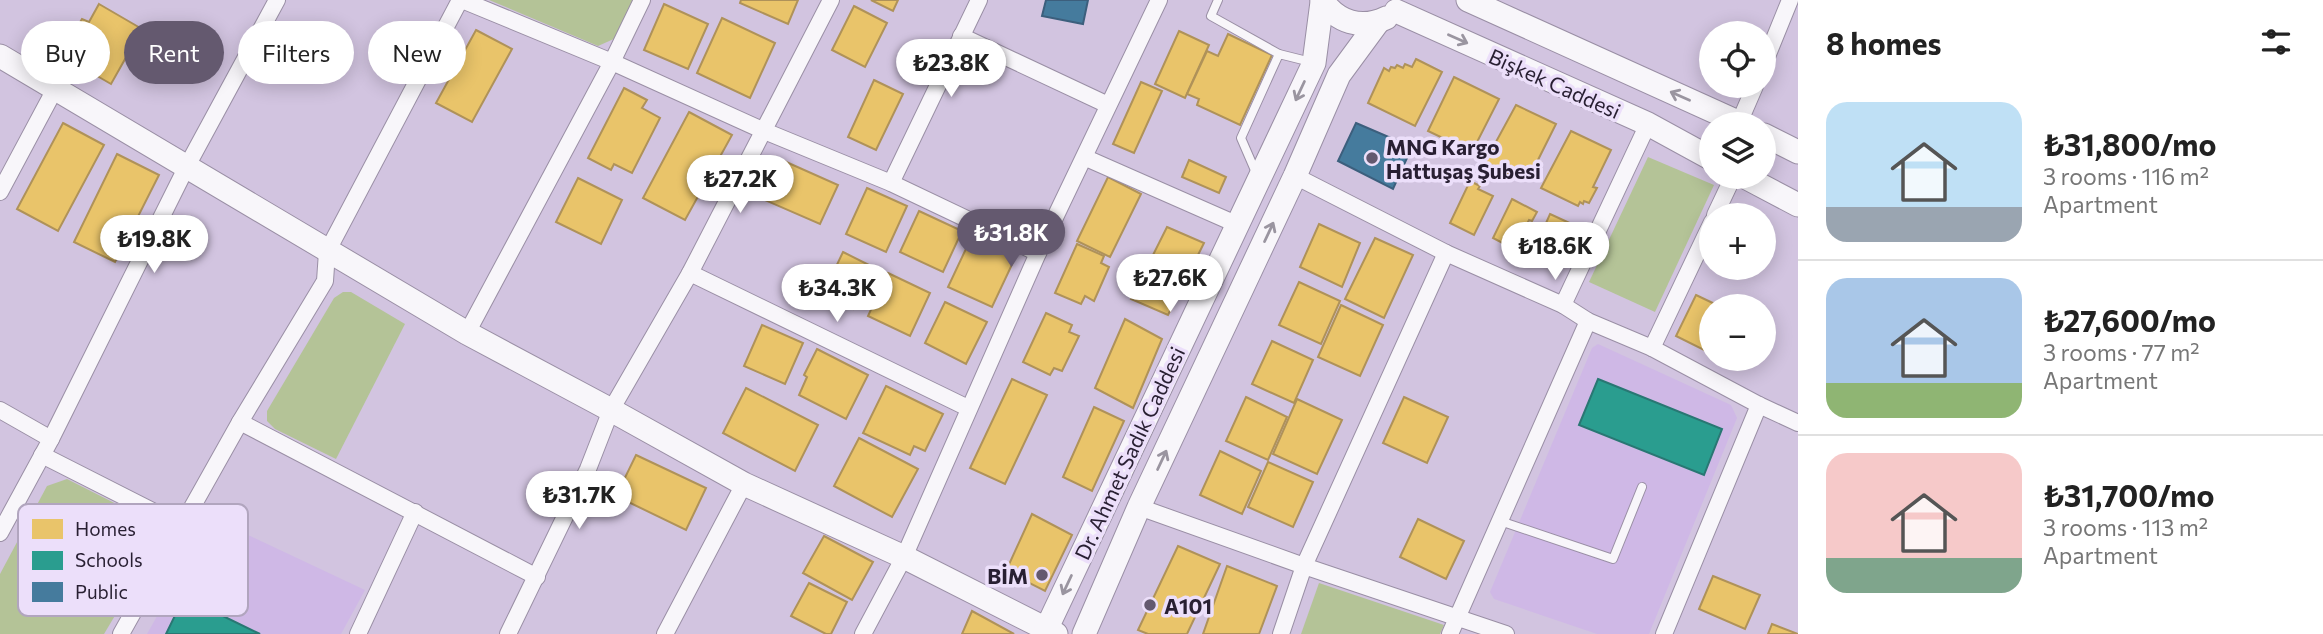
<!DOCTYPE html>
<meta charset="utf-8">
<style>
body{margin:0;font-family:Commissioner,sans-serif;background:#f6f6f6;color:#222;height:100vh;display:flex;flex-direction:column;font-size:26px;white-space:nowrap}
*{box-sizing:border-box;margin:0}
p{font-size:23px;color:#767676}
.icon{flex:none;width:38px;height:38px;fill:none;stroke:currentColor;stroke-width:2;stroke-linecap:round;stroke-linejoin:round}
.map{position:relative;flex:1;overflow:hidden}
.sheet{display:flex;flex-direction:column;background:#fff;width:525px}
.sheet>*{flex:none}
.top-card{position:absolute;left:21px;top:21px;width:665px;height:63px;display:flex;gap:14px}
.buttons{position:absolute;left:1699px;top:21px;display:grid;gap:14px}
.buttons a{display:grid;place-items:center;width:77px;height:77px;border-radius:50%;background:#fff;box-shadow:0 4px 18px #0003;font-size:35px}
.price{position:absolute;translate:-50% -60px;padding:0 16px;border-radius:24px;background:#fff;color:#222;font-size:23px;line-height:46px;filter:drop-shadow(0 2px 4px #0008)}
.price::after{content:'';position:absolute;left:50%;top:42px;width:21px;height:16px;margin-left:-10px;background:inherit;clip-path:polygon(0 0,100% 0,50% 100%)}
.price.active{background:#64596f;color:#fff}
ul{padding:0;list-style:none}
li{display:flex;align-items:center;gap:21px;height:175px;padding:0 28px}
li+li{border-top:2px solid #e0e0e0}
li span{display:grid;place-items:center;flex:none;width:196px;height:140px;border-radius:21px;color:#555}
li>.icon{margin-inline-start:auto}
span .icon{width:84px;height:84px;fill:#fffc;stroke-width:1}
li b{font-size:30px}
h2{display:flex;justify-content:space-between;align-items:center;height:84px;padding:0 28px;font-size:30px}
.chip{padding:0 24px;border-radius:32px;background:#fff;box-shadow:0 4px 18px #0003;font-size:24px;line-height:63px}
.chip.active{background:#64596f;color:#fff}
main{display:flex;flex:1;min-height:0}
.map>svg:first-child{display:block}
.built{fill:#cfb8e6}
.green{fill:#b4c397}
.homes{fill:#e9c46a;stroke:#af9259;stroke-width:2}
.schools{fill:#2a9d8f;stroke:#297773;stroke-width:2}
.public{fill:#457b9d;stroke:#3c5f7d;stroke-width:2}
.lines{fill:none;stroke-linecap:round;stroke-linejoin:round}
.lane-casing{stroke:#9a8fa5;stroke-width:10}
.street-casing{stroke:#9a8fa5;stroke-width:18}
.secondary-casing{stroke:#9a8fa5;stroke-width:25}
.lane{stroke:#f8f6fa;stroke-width:8}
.street{stroke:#f8f6fa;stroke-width:16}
.secondary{stroke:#f8f6fa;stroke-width:23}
.oneway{stroke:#9a95a0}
.poi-dot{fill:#64596f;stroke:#ecdffa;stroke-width:2.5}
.labels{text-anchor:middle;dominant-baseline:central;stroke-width:7;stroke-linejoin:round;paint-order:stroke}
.street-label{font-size:21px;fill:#281f32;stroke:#ecdffa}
.poi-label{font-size:21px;font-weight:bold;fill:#281f32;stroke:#ecdffa;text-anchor:start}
.key{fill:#ecdffa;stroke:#b1a5be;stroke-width:2}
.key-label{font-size:19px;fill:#281f32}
</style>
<main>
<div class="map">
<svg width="1798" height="634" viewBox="0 0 1798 634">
<rect width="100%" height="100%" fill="#d2c4e0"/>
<g class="built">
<polygon points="1598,344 1731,405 1737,418 1649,634 1597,634 1494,599 1490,592 1592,348"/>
<polygon points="212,518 365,590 341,634 147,634"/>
</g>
<g class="green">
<polygon points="489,0 633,0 616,38 598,46"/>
<polygon points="1648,157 1714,185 1655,312 1589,282"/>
<polygon points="343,292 351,292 405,324 336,459 275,429 267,421 267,411 334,298"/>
<polygon points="67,479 152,522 156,547 104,634 0,634 0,574 47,486"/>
<polygon points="1319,583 1444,625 1440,634 1301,634"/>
</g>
<g class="homes">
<polygon points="741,0 798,0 788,24 740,3"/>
<polygon points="871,0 898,0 893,11"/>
<polygon points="99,4 142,29 111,84 61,55 82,19 89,22"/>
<polygon points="664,4 708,24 688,69 644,50"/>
<polygon points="854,6 887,23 865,67 832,50"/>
<polygon points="722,18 775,43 750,98 697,73"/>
<polygon points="476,30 512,49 472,122 436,103"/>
<polygon points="1179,31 1209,45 1185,98 1155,84"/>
<polygon points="1228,34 1272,55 1240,125 1197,105 1199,99 1187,94 1207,51 1218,56"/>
<polygon points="1416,59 1442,72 1415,126 1368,103 1384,68 1389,71 1391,67 1395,68 1397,65 1403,68 1405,64 1412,67"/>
<polygon points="1454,77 1499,99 1472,152 1428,131"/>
<polygon points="874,80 903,94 876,150 848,137"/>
<polygon points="1141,82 1162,91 1134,153 1113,144"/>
<polygon points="624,88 647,100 642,108 660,118 632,173 614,164 611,170 588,158"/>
<polygon points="1516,105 1556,124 1538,160 1541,162 1534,177 1529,175 1528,178 1524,176 1522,180 1485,162"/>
<polygon points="689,112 732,135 685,220 643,198"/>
<polygon points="63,123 104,145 58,231 17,209"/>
<polygon points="1571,131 1611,150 1593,187 1597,188 1589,203 1584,201 1583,204 1580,202 1578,206 1541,188"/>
<polygon points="117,154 159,175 115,262 74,242"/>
<polygon points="775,157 838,185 820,224 758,197"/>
<polygon points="1189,160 1226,177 1219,193 1182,177"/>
<polygon points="1108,177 1141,194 1110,257 1077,241"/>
<polygon points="578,178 622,200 601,244 556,222"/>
<polygon points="1470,181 1480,186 1478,189 1493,196 1474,235 1450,223"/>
<polygon points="867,188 907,206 886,252 846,234"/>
<polygon points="1512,199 1537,212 1532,221 1529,220 1514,249 1493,238"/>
<polygon points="919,211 962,231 943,272 900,252"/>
<polygon points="1550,214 1574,225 1555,268 1531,257"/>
<polygon points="1319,224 1360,243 1342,287 1300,267"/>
<polygon points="1167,227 1204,243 1168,315 1131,299"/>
<polygon points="972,236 1016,256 992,307 948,287"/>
<polygon points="1375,238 1413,255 1384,318 1345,299"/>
<polygon points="1077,244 1104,256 1101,263 1109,267 1094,301 1085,296 1081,304 1055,293"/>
<polygon points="843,252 873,267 853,309 823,294"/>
<polygon points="888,273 930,293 910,336 868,316"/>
<polygon points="1299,282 1340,301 1321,344 1279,325"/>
<polygon points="1696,295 1719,306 1712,306 1712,354 1676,336"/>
<polygon points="945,302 987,322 966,364 925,343"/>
<polygon points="1341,305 1383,325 1360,376 1318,357"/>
<polygon points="1046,313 1072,325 1069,332 1079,336 1062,371 1054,368 1050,375 1023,362"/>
<polygon points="1125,319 1162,339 1133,408 1095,388"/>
<polygon points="762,325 803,343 785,384 744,366"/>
<polygon points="1272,341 1313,360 1294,403 1252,384"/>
<polygon points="817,349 868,375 846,419 799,395 807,377 804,375"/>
<polygon points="1012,379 1047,395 1005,484 970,468"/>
<polygon points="886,386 943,414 925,451 914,446 910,455 863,433"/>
<polygon points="746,388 818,425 795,471 723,433"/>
<polygon points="1246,397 1287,417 1268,460 1226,441"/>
<polygon points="1404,397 1448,417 1427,463 1383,443"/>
<polygon points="1297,399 1342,420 1317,474 1273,454"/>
<polygon points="1094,407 1124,421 1092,491 1063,477"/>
<polygon points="859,438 918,469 892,517 834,486"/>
<polygon points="1220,451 1261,471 1242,514 1200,495"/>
<polygon points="636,455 706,488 686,530 616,496"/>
<polygon points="1268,462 1313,482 1293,527 1248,507"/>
<polygon points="1032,514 1072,535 1045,591 1006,571"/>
<polygon points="1418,519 1464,541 1446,579 1400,557"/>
<polygon points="824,536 873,562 852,600 803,573"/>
<polygon points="1178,546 1220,564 1187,634 1148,634 1138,630"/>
<polygon points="1227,566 1277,586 1259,634 1203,634"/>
<polygon points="1713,576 1760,595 1745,629 1699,609"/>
<polygon points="809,583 847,602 831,634 826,634 791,616"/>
<polygon points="972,611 1014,634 962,634"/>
<polygon points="1772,624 1798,634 1768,634"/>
</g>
<g class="schools">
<polygon points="1598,379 1722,429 1704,475 1579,425"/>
<polygon points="184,597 260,634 166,634"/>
</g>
<g class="public">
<polygon points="1046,0 1088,0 1083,24 1042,16"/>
<polygon points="1356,123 1412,147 1393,189 1338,161"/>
</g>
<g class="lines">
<g class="lane-casing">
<g id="lane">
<polyline points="1218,0 1211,16 1279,54"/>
<polyline points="1257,175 1241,138 1279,54 1311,62"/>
<polyline points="1500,521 1613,559 1642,487"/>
</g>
</g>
<g class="street-casing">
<g id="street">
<polyline points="462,0 612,62 762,130 891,183 1038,253"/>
<polyline points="961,36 1108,105"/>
<polyline points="1764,64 1790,0"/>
<polyline points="1739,123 1755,86"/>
<polyline points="1086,158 1236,224"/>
<polyline points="1295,176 1446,253 1563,305 1588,321 1652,348 1759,405 1798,423"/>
<polyline points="891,183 979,0"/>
<polyline points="0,192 55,89"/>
<polyline points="1715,215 1733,177"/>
<polyline points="690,273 968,408"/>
<polyline points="1563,305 1648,124"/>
<polyline points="467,333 612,62 642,0"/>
<polyline points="1652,348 1712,222"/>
<polyline points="0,410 51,439"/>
<polyline points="240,422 537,577"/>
<polyline points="42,455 182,526"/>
<polyline points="1139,507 1304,566 1506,634"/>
<polyline points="0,533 51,439 186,168 277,0"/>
<polyline points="121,634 240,422 325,281 327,252 460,0"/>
<polyline points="358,634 415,512"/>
<polyline points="508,634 588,469 611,410 690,273 831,0"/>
<polyline points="665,634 744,484"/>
<polyline points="863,634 904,557 1038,253 1159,0"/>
<polyline points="1281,634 1304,566 1446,253"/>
<polyline points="1450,634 1588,321"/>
<polyline points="1664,634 1759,405"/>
</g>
</g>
<g class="secondary-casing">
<g id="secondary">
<path d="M1322,0C1337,22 1361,30 1386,18"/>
<polyline points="1468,0 1742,124"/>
<polyline points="1396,11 1648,124 1712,159"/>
<polyline points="0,56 467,333 611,410 744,484 904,557 1056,634"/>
<polyline points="1764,135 1798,152"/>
<polyline points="1745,177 1798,205"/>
<polyline points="1044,634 1314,63 1322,2"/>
<polyline points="1084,634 1139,507 1295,176 1339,75 1378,22"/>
</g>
</g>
<use href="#lane" class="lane"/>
<use href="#street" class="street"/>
<use href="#secondary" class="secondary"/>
</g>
<defs><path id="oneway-shaft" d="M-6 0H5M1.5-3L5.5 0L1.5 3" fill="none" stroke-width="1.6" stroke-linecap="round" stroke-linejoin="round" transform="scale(1.75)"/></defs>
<g class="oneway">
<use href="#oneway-shaft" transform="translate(1458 39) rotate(24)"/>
<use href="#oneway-shaft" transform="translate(1300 91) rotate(115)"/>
<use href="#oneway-shaft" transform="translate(1680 96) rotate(-156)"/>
<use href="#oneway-shaft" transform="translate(1269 232) rotate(-65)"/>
<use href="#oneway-shaft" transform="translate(1162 460) rotate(-65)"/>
<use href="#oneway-shaft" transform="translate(1067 585) rotate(115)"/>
</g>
<g class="poi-dot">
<circle cx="1372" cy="158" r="7"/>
<circle cx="1042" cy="575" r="7"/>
<circle cx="1150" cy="605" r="7"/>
</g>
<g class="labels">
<g class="street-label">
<text transform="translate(1555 83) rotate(24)">Bişkek Caddesi</text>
<text transform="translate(1129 453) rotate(-65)">Dr. Ahmet Sadık Caddesi</text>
</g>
<g class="poi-label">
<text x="1386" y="146">MNG Kargo<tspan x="1386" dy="24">Hattuşaş Şubesi</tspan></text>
<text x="1028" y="575" text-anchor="end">BİM</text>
<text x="1164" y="605">A101</text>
</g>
</g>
<rect x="18" y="504" width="230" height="112" rx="10" class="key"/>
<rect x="32" y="519" width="31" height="20" fill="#e9c46a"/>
<rect x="32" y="551" width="31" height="19" fill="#2a9d8f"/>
<rect x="32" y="582" width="31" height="20" fill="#457b9d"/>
<g class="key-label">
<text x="75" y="536">Homes</text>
<text x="75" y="567">Schools</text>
<text x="75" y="599">Public</text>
</g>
</svg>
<div class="buttons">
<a><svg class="icon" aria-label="locate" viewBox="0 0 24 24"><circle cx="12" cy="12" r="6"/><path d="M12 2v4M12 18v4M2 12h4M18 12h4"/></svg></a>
<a><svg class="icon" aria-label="layers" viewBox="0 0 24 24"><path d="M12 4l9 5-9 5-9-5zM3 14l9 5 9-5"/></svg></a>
<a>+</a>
<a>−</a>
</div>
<b class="price" style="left:951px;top:99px">₺23.8K</b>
<b class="price" style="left:740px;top:215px">₺27.2K</b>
<b class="price active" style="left:1011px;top:269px">₺31.8K</b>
<b class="price" style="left:154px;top:275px">₺19.8K</b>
<b class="price" style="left:1555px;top:282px">₺18.6K</b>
<b class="price" style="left:1170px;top:314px">₺27.6K</b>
<b class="price" style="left:837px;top:324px">₺34.3K</b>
<b class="price" style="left:579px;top:531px">₺31.7K</b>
<div class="top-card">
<a class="chip">Buy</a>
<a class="chip active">Rent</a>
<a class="chip">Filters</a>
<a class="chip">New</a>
</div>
</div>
<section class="sheet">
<h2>8 homes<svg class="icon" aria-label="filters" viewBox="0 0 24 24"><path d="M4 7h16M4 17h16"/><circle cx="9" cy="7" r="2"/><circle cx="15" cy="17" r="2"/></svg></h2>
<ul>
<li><span style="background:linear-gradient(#bfe0f5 75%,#9aa5b1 0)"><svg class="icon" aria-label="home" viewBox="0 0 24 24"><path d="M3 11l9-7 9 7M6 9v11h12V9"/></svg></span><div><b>₺31,800/mo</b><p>3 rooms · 116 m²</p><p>Apartment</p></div></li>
<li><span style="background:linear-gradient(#a9c7e8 75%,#8fb573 0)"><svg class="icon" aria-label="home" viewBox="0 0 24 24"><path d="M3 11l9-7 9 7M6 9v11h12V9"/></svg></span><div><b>₺27,600/mo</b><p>3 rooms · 77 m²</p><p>Apartment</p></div></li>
<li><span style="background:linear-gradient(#f6c9c9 75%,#7fa58c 0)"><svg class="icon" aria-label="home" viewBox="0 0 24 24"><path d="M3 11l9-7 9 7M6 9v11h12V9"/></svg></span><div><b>₺31,700/mo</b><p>3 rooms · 113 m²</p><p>Apartment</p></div></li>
</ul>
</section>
</main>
